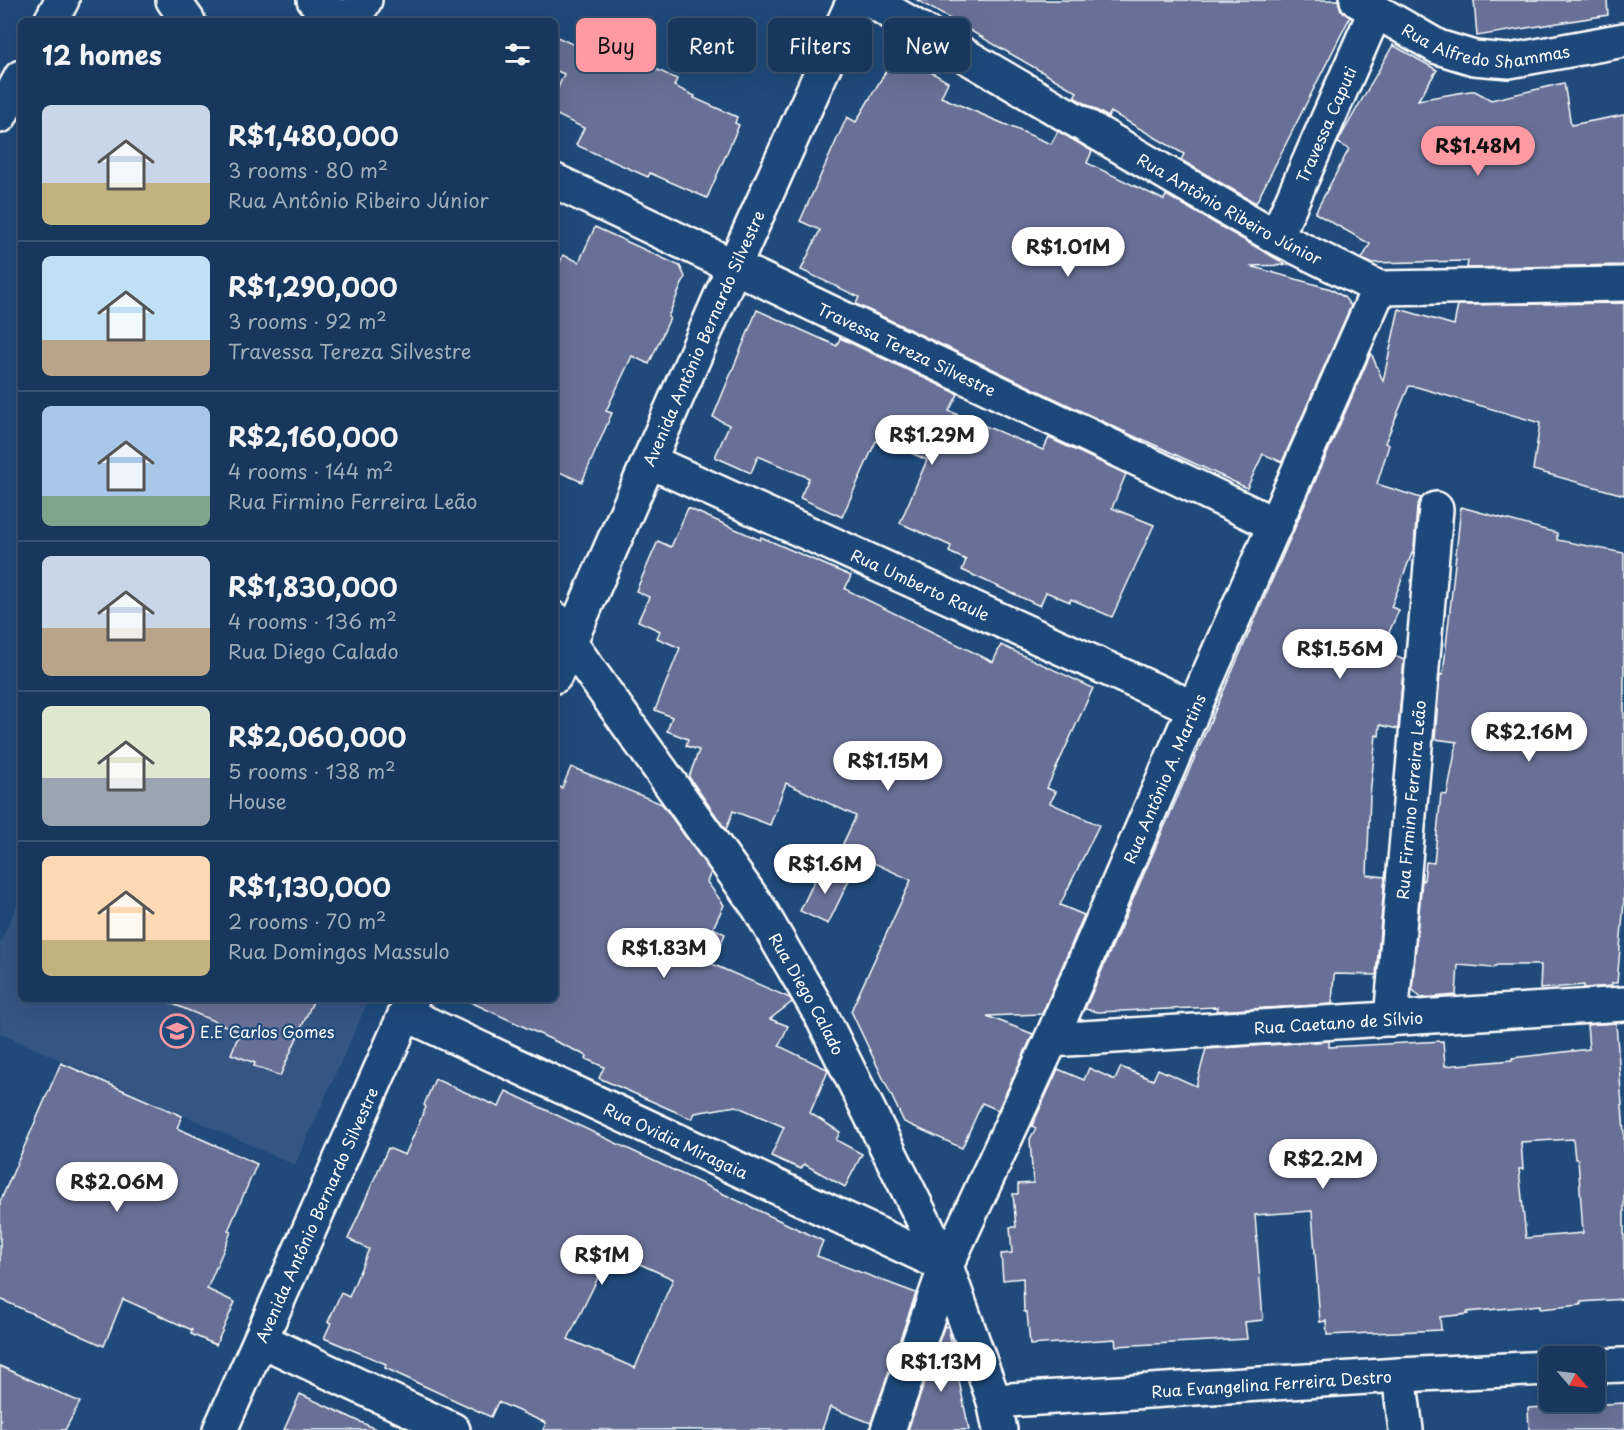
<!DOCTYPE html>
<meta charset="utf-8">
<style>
body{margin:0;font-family:"Playpen Sans",sans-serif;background:#203f62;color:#f1f3f6;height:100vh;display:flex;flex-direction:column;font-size:22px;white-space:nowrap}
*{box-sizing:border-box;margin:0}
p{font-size:20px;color:#9eacbb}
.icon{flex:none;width:33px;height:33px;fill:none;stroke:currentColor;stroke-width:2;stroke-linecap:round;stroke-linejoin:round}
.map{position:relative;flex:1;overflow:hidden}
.details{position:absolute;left:18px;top:18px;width:540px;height:984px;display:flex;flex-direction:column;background:#17385c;border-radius:9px;box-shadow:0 6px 24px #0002,0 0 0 2px #365272}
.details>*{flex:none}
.top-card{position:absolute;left:576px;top:18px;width:570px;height:54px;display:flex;gap:12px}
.needle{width:39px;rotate:118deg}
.buttons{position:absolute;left:1539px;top:1346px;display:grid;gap:12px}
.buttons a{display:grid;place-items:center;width:66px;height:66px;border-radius:9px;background:#17385c;box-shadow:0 6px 24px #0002,0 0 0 2px #365272;font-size:30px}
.price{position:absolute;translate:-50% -51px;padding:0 14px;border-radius:21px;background:#fff;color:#222;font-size:20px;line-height:39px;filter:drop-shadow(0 2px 3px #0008)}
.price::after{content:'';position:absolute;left:50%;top:36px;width:18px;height:14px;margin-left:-9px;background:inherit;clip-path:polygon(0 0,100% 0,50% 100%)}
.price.current{background:#ff9aa2;color:#111}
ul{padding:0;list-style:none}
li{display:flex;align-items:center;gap:18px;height:150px;padding:0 24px}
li+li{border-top:2px solid #365272}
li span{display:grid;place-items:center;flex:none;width:168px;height:120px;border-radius:9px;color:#555}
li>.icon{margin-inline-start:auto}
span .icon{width:72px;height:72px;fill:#fffc;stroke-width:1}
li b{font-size:26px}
h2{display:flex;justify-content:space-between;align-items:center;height:72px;padding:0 24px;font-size:26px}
.chip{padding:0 21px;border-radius:9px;background:#17385c;box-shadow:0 6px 24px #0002,0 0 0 2px #365272;font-size:21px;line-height:54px}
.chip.current{background:#ff9aa2;color:#111}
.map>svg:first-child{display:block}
.built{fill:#355583}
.building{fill:#677097;stroke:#fff;stroke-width:1.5;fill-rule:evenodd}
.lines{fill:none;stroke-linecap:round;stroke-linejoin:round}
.minor-casing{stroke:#fff;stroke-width:38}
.minor{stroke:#1f4a7a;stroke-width:33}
.labels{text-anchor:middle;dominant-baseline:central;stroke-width:4.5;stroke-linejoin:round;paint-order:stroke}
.street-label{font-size:16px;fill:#fff;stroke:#1f4a7a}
.poi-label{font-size:16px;fill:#fff;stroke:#1f4a7a;text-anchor:start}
</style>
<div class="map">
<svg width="1624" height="1430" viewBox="0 0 1624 1430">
<rect width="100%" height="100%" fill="#1f4a7a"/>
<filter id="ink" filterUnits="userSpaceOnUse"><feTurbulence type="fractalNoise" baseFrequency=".0167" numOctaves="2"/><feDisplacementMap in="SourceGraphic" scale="12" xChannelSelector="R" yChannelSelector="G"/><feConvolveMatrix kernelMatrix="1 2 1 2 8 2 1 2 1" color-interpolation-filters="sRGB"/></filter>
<g filter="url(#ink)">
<polygon class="built" points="21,896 21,999 369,999 295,1165 0,1033 0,943"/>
<g class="building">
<polygon points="917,0 1338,0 1341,10 1350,17 1256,203 1181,160 1184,154 1111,112 1108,117 1074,97 1077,92"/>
<polygon points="1474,0 1607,0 1608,15 1477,36"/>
<polygon points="555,36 634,73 639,61 677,79 674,86 695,96 694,98 737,117 735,123 739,125 707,198 650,173 648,177 576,145 584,128 555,114 555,95 564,74 555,70"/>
<polygon points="1393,45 1437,70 1418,100 1470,91 1475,91 1491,100 1564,83 1571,125 1624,115 1624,265 1467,268 1468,261 1371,263 1362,259 1370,244 1315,213 1349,149 1338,143 1340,138"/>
<polygon points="897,52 948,82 941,97 1051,144 1058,131 1092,151 1087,163 1164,200 1166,195 1287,265 1250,266 1331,289 1344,297 1351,306 1282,462 1263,454 1247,488 1142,439 1142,440 856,304 859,297 801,270 820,230 800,221 847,117 856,122"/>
<polygon points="595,227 680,266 685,277 668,317 670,318 649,364 632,356 606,411 612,413 582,482 555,470 555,274 563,255 579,262"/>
<polygon points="1624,303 1624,495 1533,470 1540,423 1417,387 1409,386 1385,443 1389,445 1377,484 1421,498 1417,507 1414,548 1391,607 1399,610 1381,650 1404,660 1398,729 1380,725 1379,736 1376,735 1370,796 1367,875 1385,877 1376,975 1334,974 1332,1004 1216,1011 1217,1007 1097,1012 1085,1009 1371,353 1383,381 1399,309 1454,325 1458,305"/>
<polygon points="757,310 837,346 840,338 958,394 949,411 1043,450 1049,438 1126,474 1112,508 1154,525 1112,617 1071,599 1070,602 1046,592 1040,606 962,570 966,560 949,552 951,546 900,523 927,460 880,439 878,442 876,441 842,517 800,498 809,478 758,456 751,473 715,457 729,425 713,417"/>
<polygon points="1461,507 1557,533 1557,540 1624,553 1624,902 1617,983 1612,983 1612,986 1584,988 1584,985 1540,989 1541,965 1497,965 1493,968 1458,965 1456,995 1421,998 1412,989 1422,880 1424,880 1426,862 1434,863 1441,794 1447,795 1457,742 1435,739 1440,674 1443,675"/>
<polygon points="688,508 760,540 761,537 851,576 845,589 993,662 1001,645 1093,688 1047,788 1056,792 1050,803 1099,825 1060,905 1084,915 1042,1014 987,1016 1033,1034 998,1110 982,1103 962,1148 904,1122 851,1011 911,880 841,848 856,816 786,783 770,825 733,811 726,830 689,777 699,750 686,746 688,739 667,731 672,717 655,710 680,648 657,638 660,631 638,621 649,597 636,591 658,541 671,547"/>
<polygon points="571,767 662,804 711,872 707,882 724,905 713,928 725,934 712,964 790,998 792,1002 770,1019 788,1026 779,1046 827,1069 828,1071 810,1113 840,1132 836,1140 862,1154 845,1187 804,1164 801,1169 771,1156 784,1127 736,1106 695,1113 692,1119 599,1078 604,1067 586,1059 587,1056 464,999 555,999 555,785 562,788"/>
<polygon points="822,865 850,878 828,924 800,911"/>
<polygon points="161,999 314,999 280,1076 254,1066 255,1063 231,1054 240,1032"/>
<path d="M1616,1023L1624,1133V1299L1581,1302V1305L1540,1309V1305L1467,1312L1468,1314L1440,1317L1441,1330L1327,1335L1326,1321L1320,1322L1312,1211L1255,1215L1263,1320L1245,1322L1247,1339L1116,1346L1115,1339L1030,1345L1027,1312H1024L1023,1278L1003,1280L1001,1254L1012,1253L1010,1227H1016L1013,1194H1018V1184L1033,1183L1030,1139L1036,1128L1032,1126L1058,1069L1084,1080L1089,1068L1115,1080L1121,1067L1153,1080L1158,1069L1196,1086L1206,1049L1329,1041V1047L1443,1041L1445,1066L1512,1060V1058L1589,1049L1587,1025ZM1573,1139L1575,1159H1578L1583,1233L1526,1238L1519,1169H1523L1521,1142Z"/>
<polygon points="61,1063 182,1116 177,1128 257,1164 228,1231 231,1232 207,1289 235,1302 216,1345 191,1334 192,1330 123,1299 104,1346 0,1299 0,1202"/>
<path d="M435,1079L499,1107L506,1091L823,1241L817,1256L916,1293L871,1423L830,1407L822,1430H543L546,1423L498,1402L491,1417L385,1368L386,1364L324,1338L331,1323L328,1322L341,1293L349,1297L369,1249L348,1239L388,1148L405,1155L426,1107L424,1105ZM611,1251L673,1279L635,1368L568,1339Z"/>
<polygon points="948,1326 969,1430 908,1430 944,1327"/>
<polygon points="0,1366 80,1402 65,1430 0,1430"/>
<polygon points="300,1394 378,1430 284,1430"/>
<polygon points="1624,1403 1624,1430 1529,1430 1528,1408"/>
</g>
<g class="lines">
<g class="minor-casing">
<g id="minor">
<polyline points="173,0 188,21"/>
<path d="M314,0C329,18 353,25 365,0"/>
<path id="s1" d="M870,0L1276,237L1379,288L1624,284"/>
<path id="s2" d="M1357,0L1438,47L1474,58L1509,61L1624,40"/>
<polyline points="51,21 62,0"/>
<polyline points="0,116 21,77"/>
<path id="s3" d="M555,181L1276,525"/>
<path id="s4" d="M1276,237L1375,12"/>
<path id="s5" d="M649,461L1194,708"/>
<path id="s6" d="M555,619L570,643L759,908L821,1015L946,1266L994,1401L1000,1430"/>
<path id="s7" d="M555,676L734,266L854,0"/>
<path id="s8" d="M406,1014L946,1266"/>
<path id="s9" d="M1391,1019L1436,509"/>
<path id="s10" d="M1051,1040L1624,1004"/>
<polyline points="261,1340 453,1430"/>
<polyline points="1594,1366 1624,1365"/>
<polyline points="1399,1375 1406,1430"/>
<path id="s11" d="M994,1401L1399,1375L1550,1368"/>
<path id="s12" d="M220,1430L412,999"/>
<path id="s13" d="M888,1430L946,1266L1051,1040L1194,708L1379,288"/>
</g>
</g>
<use href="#minor" class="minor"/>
</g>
</g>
<defs>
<g id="school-ring" transform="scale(1.725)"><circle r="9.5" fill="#1f4a7a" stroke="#ff9aa2" stroke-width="1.5"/><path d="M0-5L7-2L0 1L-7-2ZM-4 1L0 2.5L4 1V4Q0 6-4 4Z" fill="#ff9aa2"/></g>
</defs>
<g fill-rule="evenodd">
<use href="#school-ring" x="177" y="1031"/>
</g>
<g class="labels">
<g class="street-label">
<text stroke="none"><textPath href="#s2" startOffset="141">Rua Alfredo Shammas</textPath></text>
<text stroke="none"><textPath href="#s4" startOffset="123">Travessa Caputi</textPath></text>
<text stroke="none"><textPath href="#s1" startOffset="416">Rua Antônio Ribeiro Júnior</textPath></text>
<text stroke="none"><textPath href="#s7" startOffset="369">Avenida Antônio Bernardo Silvestre</textPath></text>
<text stroke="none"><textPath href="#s3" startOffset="390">Travessa Tereza Silvestre</textPath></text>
<text stroke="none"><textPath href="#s5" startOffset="298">Rua Umberto Raule</textPath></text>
<text stroke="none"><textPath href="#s13" startOffset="708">Rua Antônio A. Martins</textPath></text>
<text stroke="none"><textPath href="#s9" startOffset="220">Rua Firmino Ferreira Leão</textPath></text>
<text stroke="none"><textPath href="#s6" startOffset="452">Rua Diego Calado</textPath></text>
<text stroke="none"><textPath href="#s10" startOffset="288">Rua Caetano de Sílvio</textPath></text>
<text stroke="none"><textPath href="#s8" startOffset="298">Rua Ovidia Miragaia</textPath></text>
<text stroke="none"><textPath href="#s12" startOffset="236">Avenida Antônio Bernardo Silvestre</textPath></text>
<text stroke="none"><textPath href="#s11" startOffset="278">Rua Evangelina Ferreira Destro</textPath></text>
</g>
<g class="poi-label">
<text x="200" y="1031">E.E Carlos Gomes</text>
</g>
</g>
</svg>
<div class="buttons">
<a><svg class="needle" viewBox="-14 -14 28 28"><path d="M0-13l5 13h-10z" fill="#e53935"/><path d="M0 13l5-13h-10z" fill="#9eacbb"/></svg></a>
</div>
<b class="price current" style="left:1478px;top:177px">R$1.48M</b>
<b class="price" style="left:1068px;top:278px">R$1.01M</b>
<b class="price" style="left:932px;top:466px">R$1.29M</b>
<b class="price" style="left:1340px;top:680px">R$1.56M</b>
<b class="price" style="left:1529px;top:763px">R$2.16M</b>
<b class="price" style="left:888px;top:792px">R$1.15M</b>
<b class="price" style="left:825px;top:895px">R$1.6M</b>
<b class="price" style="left:664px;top:979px">R$1.83M</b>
<b class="price" style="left:1323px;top:1190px">R$2.2M</b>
<b class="price" style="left:117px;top:1213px">R$2.06M</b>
<b class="price" style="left:602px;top:1286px">R$1M</b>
<b class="price" style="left:941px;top:1393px">R$1.13M</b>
<div class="top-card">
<a class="chip current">Buy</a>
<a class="chip">Rent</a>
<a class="chip">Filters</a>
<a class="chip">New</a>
</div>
<section class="details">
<h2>12 homes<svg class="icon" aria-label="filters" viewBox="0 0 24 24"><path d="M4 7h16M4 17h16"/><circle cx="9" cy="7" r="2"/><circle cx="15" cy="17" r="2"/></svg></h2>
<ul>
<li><span style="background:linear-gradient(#c9d6e8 65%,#c2b280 0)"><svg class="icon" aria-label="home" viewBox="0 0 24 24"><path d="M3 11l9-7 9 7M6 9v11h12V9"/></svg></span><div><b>R$1,480,000</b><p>3 rooms · 80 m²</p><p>Rua Antônio Ribeiro Júnior</p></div></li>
<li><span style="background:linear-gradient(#bfe0f5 70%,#b9a48a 0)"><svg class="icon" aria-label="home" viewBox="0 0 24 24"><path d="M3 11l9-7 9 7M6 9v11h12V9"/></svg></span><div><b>R$1,290,000</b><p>3 rooms · 92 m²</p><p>Travessa Tereza Silvestre</p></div></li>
<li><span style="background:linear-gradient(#a9c7e8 75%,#7fa58c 0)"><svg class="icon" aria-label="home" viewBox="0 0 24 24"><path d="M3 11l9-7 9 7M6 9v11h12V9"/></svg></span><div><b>R$2,160,000</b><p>4 rooms · 144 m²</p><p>Rua Firmino Ferreira Leão</p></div></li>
<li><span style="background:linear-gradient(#c9d6e8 60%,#b9a48a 0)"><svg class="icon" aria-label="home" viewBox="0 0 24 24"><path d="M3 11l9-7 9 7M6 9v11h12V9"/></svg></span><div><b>R$1,830,000</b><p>4 rooms · 136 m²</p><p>Rua Diego Calado</p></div></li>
<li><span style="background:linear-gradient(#dfe7d0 60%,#9aa5b1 0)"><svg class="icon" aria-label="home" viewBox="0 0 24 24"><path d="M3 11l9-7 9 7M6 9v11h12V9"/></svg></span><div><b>R$2,060,000</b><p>5 rooms · 138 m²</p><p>House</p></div></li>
<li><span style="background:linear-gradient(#ffd9b3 70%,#c2b280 0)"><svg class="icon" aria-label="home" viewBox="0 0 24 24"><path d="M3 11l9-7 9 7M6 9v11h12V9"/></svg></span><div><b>R$1,130,000</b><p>2 rooms · 70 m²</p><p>Rua Domingos Massulo</p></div></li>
</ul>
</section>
</div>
